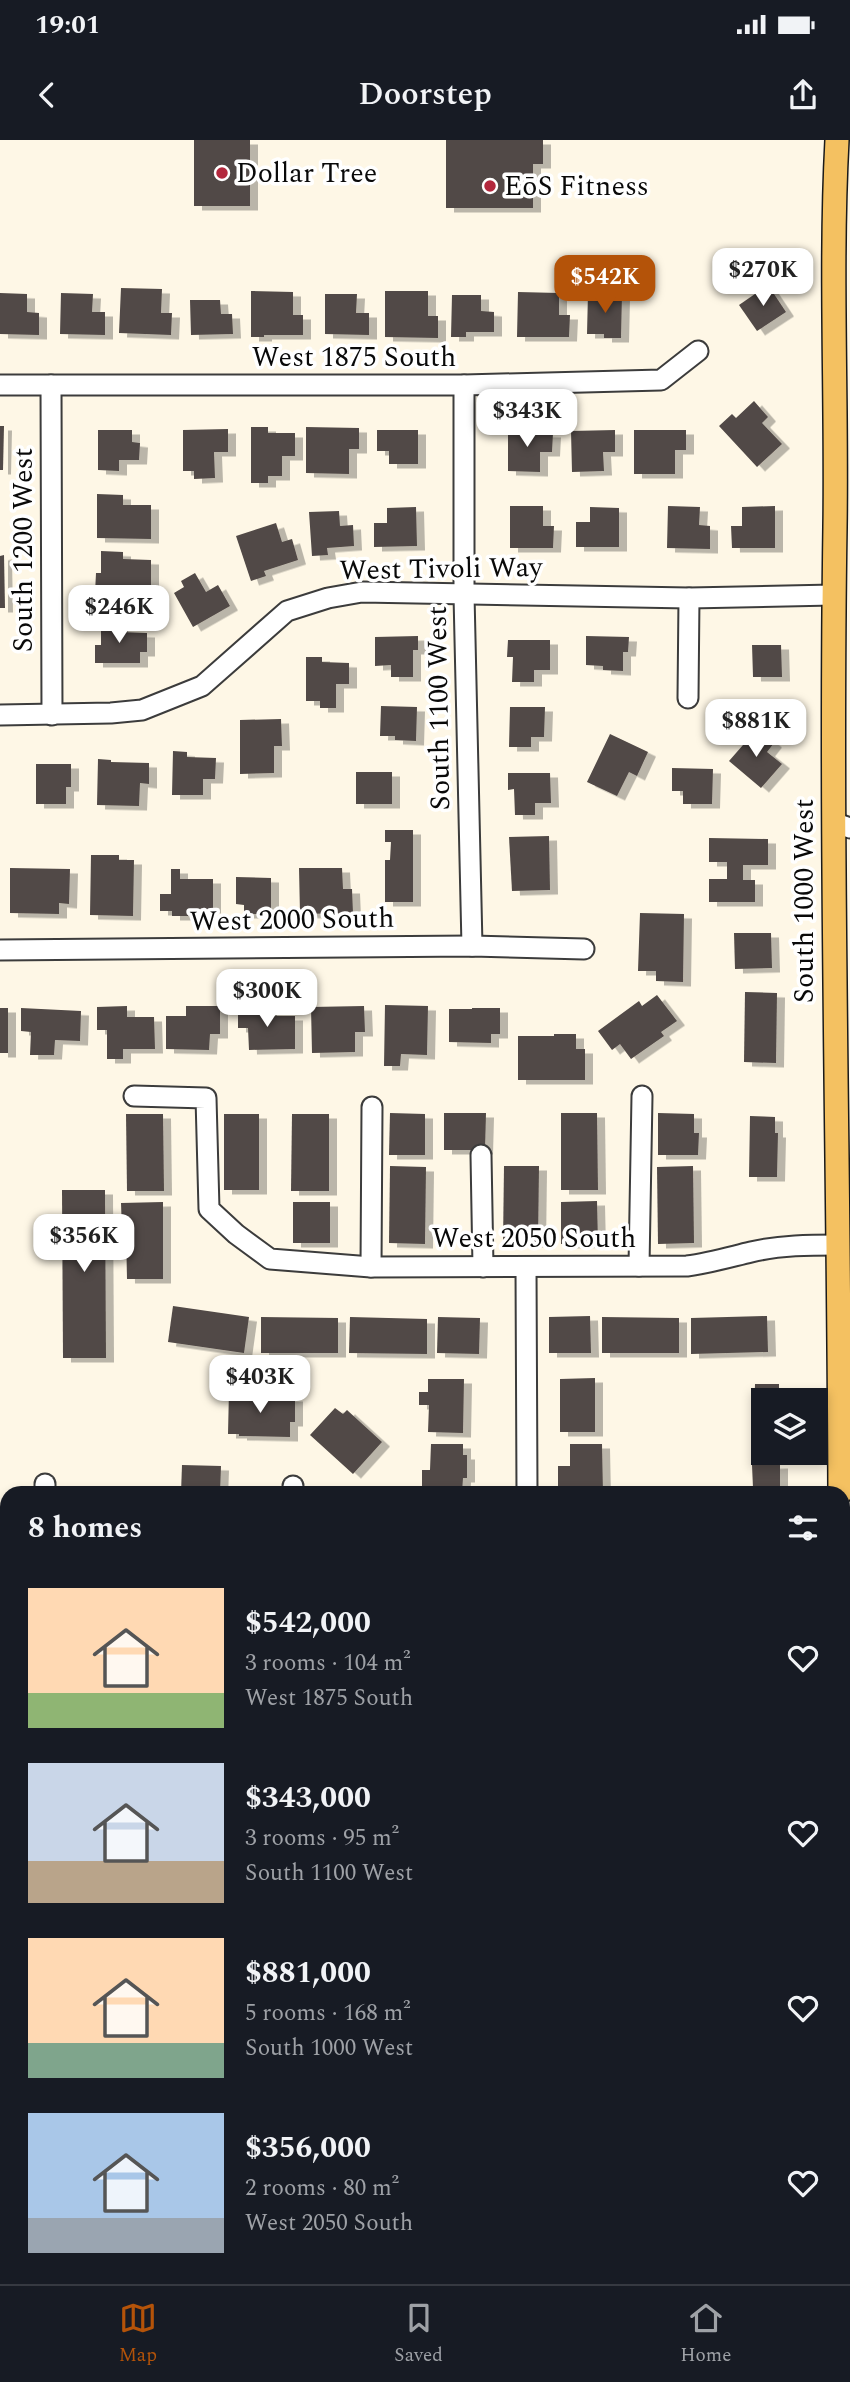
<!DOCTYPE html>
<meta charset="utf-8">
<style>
body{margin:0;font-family:Spectral,serif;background:#20242c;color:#f1f3f6;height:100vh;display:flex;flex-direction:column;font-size:26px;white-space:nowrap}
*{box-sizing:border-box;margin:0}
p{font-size:23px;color:#9ea1a6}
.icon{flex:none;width:38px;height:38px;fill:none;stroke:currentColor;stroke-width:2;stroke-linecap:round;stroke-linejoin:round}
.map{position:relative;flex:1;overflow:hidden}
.sheet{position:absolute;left:0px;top:1346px;width:850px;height:800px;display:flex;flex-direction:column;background:#171b24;border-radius:21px 21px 0 0;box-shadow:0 4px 10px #0003}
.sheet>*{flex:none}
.buttons{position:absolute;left:751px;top:1248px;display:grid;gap:14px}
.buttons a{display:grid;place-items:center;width:77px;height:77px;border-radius:0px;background:#171b24;box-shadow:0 4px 10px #0003;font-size:35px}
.price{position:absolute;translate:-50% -60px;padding:0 16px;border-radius:14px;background:#fff;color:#222;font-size:23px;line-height:46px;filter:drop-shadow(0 2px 4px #0008)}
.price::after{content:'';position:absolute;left:50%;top:42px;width:21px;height:16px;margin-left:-10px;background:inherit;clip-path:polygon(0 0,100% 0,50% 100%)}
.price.active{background:#b45309;color:#fff}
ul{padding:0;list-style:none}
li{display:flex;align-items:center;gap:21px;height:175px;padding:0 28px}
li span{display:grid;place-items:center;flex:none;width:196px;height:140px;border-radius:0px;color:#555}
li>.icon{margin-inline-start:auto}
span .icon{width:84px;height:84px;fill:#fffc;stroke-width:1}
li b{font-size:30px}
h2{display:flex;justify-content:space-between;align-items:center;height:84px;padding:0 28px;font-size:30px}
.status{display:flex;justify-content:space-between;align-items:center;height:49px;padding:0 35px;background:#171b24;direction:ltr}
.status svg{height:19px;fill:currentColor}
header{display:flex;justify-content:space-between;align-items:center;height:91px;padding:0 28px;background:#171b24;font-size:32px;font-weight:600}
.tab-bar{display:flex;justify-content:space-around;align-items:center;height:98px;border-top:2px solid #363941;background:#171b24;font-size:19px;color:#9ea1a6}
.tab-bar a{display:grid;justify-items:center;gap:4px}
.tab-bar .active{color:#b45309}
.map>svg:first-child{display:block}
.building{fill:#514946;filter:url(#shadow)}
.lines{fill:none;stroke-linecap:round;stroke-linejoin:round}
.minor-casing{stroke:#3c3c3c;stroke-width:23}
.major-casing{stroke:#1a1a1a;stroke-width:26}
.minor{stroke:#fff;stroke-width:19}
.major{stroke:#f4c161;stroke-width:23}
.poi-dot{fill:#b3283d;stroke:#fff;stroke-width:2.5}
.labels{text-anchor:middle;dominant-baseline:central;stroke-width:7;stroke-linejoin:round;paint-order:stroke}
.poi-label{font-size:28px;fill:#090909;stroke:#fff;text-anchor:start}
.street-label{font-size:28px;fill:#090909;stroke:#fff}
</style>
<div class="status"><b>19:01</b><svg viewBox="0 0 49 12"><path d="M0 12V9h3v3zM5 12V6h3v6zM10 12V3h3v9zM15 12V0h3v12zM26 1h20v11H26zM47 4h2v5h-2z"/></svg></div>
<header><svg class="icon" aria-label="back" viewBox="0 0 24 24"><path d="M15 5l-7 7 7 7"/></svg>Doorstep<svg class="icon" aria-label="share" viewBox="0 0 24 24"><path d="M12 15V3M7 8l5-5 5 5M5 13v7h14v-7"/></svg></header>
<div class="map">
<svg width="850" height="2144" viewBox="0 0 850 2144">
<defs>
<filter id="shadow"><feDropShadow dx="8" dy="4.5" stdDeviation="0" flood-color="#0004"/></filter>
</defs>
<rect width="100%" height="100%" fill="#fef7e6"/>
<g class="building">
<rect x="194" y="0" width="56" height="66"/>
<polygon points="446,0 543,0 543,24 533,24 533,68 446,68"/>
<polygon points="768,145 786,172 757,191 739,165"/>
<polygon points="121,148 162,149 161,173 172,173 171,195 119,193"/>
<polygon points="251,151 293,152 293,175 303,175 303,195 264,195 264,197 251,197"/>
<polygon points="385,151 428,151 428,176 438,176 438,198 385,197"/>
<polygon points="518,152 559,153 559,175 570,175 569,197 517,197"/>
<polygon points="0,153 27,154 27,172 39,173 39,195 0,194"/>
<polygon points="61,153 93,154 92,172 105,172 105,195 60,194"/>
<polygon points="588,153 622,154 621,198 604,198 604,194 587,194"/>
<polygon points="325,154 357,154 356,173 369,173 369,195 325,194"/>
<polygon points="452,155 481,155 481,171 494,172 494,192 466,192 466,197 451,197"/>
<polygon points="190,160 220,160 221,174 232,174 233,194 191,195"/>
<polygon points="754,261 768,277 762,283 782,304 757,327 719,286 732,274 736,278"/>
<polygon points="0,286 4,286 3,330 0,330"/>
<polygon points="251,287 268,287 268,293 295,293 295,316 282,316 282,336 268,336 268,343 251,343"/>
<polygon points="306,287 359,288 359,309 349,309 349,334 306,333"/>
<polygon points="508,288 525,288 525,292 553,293 552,312 540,312 540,332 508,331"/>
<polygon points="228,289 228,312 214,312 215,338 194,339 194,331 183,331 183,290"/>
<polygon points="98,290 132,290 132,302 140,303 139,320 119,320 119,331 98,330"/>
<polygon points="377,290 418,290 418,324 389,324 389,311 377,311"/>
<polygon points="615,290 615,312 603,312 604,331 572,332 571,291"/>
<polygon points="634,290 686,290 686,310 675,310 675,334 634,334"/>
<polygon points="97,354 123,355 123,365 151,365 151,399 97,398"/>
<polygon points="510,366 543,366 543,386 554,386 553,408 510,408"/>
<polygon points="668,366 700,367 699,385 710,386 710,409 667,408"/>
<polygon points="775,366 775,408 732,408 731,386 742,386 742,367"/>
<polygon points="416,367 417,406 374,407 374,383 387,383 387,368"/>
<polygon points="590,367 619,368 619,407 576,407 576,382 590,382"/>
<polygon points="339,371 340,386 353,385 354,406 327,408 328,415 312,416 309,372"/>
<polygon points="276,383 282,402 292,399 298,420 264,431 266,436 251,441 236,396"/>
<polygon points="101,411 123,412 123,419 151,420 151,454 95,453 96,433 101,433"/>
<polygon points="4,415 5,468 0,468 0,416"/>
<polygon points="195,433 206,452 218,445 230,466 193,487 174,453 184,447 181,441"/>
<polygon points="101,480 120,480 120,492 147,493 147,512 140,512 140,523 95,523 95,505 101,505"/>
<polygon points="418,496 418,510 413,510 413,537 391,537 391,525 375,526 375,497"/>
<polygon points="586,496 629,497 628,512 623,512 623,531 603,530 603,526 586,525"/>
<polygon points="508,500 550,500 550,530 534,530 534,542 512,542 513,517 507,517"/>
<polygon points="752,505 781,505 782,537 753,537"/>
<polygon points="306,517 322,517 322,522 349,523 349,544 336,544 336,568 320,568 320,561 306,561"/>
<polygon points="381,566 417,567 416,601 395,600 395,596 380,596"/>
<polygon points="510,567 545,567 544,597 531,597 531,607 509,607"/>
<polygon points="281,579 282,606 274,606 274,633 240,634 240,580"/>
<polygon points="757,589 774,603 767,612 782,624 761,648 729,621"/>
<polygon points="610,594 648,612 637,636 629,632 617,656 587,642"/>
<polygon points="173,611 187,612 187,617 216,618 215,639 203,639 203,655 172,655"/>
<polygon points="98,619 111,620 111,622 149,623 149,644 140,643 139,666 97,665"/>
<polygon points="36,624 71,624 71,647 66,647 66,664 36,664"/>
<polygon points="672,628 713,629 712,664 683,664 683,651 672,651"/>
<rect x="356" y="632" width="36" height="32"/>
<polygon points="508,633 550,633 551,663 535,663 535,675 515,675 514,649 508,650"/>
<polygon points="385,690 413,690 413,762 385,762 385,720 390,720 391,702 385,702"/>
<polygon points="549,696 550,750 512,751 509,697"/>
<polygon points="709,698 768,699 768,725 743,725 743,740 755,740 755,762 709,762 709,739 727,739 727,722 709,722"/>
<polygon points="91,715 119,715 119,720 134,720 133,776 90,775"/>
<polygon points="10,728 70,729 69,764 59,763 59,774 10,773"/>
<polygon points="299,728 342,728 343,749 352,749 353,773 300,774"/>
<polygon points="171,729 180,729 180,739 213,739 213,769 188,769 188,776 172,776 172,771 160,771 160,754 171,754"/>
<polygon points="236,737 271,738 271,774 244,774 244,765 236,764"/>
<polygon points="640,773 684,774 683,842 656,841 656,831 638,831"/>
<polygon points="734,793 771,793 772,828 735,829"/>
<polygon points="745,852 777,853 776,923 744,922"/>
<polygon points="657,855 677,881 661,892 664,896 631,919 620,904 612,910 598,891 639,861 642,866"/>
<polygon points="385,865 428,866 427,915 401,914 400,926 384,926"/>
<polygon points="127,866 127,877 154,877 155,909 123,909 123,919 107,919 107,890 97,890 97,867"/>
<polygon points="186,866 220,866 220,894 210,894 209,910 166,909 166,876 186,876"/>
<polygon points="238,866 269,866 269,876 295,876 295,909 249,910 248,888 238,888"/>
<polygon points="364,866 365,892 355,892 355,912 312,913 311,867"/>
<rect x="0" y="868" width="8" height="45"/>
<polygon points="21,868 81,871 80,901 55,900 54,915 30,915 31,892 21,891"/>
<polygon points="472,868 500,868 500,894 491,894 491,903 449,902 449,869 472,869"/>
<polygon points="554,894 576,894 576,909 585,909 585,940 518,940 518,896 554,896"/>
<polygon points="390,973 425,974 425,1015 389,1015"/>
<polygon points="444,973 486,973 485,1010 444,1010"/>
<polygon points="561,973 597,973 598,1050 561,1050"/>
<polygon points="658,973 694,974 694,993 699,993 698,1015 658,1015"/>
<polygon points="126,974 163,974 164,1051 127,1051"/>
<rect x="224" y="974" width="35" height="76"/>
<polygon points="292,974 329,974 329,1051 291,1051"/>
<polygon points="750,976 775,977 775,993 778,993 777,1037 749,1037"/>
<polygon points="390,1026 426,1027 425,1104 389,1103"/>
<polygon points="504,1026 539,1026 538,1103 503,1103"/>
<polygon points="693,1026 694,1103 658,1104 657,1027"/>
<polygon points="62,1050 105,1050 106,1218 63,1218"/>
<polygon points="597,1061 598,1103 561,1104 561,1062"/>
<polygon points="163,1062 163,1139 127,1139 126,1091 122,1091 121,1063"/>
<rect x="293" y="1062" width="37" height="41"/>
<polygon points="173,1166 249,1177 244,1213 168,1202"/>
<polygon points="590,1176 591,1213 549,1213 549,1177"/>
<polygon points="767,1176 768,1212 691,1214 691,1178"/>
<polygon points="261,1177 338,1178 338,1213 261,1213"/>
<polygon points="350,1177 427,1179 427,1214 349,1213"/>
<polygon points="438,1177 480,1178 479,1214 437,1213"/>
<polygon points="602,1177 679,1178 679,1213 602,1213"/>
<polygon points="595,1238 595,1292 560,1292 560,1239"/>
<polygon points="428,1239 464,1239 463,1293 428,1292 429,1265 419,1265 419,1252 428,1252"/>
<polygon points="755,1244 779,1244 779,1260 763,1260 763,1280 754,1280"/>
<polygon points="229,1250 251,1250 251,1257 295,1257 295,1282 290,1282 290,1297 239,1296 239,1294 228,1294"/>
<polygon points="335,1268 343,1274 347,1270 382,1302 353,1334 310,1295"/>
<polygon points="431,1304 463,1304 463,1315 467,1315 467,1338 463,1338 462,1353 422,1353 422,1330 430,1330"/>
<polygon points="570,1304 602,1304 603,1353 558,1353 558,1326 570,1326"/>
<polygon points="780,1324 780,1353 746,1353 746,1348 753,1348 752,1325"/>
<polygon points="182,1325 221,1326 220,1353 181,1353"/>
<polygon points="0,1620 7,1620 7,1657 1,1658"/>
<polygon points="0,1749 7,1749 7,1794 1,1794"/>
<rect x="639" y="2138" width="37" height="6"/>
<polygon points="734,2138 758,2138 758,2144 735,2144"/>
<polygon points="52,2141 52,2144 7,2144 7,2142"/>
</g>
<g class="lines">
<g class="minor-casing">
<g id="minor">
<polyline points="0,245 464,245 661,240 698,211"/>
<polyline points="51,245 52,575"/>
<polyline points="464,245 464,455 472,806"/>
<polyline points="688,558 689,458"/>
<polyline points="0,575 111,573 142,570 202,546 287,471 328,458 362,452 689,458 833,455"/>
<polyline points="833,682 850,688"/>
<polyline points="0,810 472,806 584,809"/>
<path d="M134,956L206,958L209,1069L236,1094L270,1119L371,1127L687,1126C710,1123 730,1117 751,1112C780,1105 810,1105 839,1105"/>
<polyline points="481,1015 483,1127"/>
<polyline points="639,1126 642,956"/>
<polyline points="371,1127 372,967"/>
<polyline points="526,1127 527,1353"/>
<polyline points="45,1344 45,1353"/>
<polyline points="293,1346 293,1353"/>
<polyline points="844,1542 850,1545"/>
<polyline points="0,1562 7,1562"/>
<polyline points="844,1616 850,1615"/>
<polyline points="0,1834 7,1834"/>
<polyline points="844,1878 850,1878"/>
<polyline points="0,2087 7,2087"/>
<polyline points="447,2138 447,2144"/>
</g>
</g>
<g class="major-casing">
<g id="major">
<path d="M837,0C830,129 837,258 835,387C830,709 839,1031 840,1353"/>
<polyline points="840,2144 840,2138"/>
</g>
</g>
<use href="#minor" class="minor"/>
<use href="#major" class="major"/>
</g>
<g class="poi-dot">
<circle cx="222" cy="33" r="7"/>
<circle cx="490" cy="46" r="7"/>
</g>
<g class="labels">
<g class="poi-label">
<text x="236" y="33">Dollar Tree</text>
<text x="504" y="46">EōS Fitness</text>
</g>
<g class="street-label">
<text x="354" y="217">West 1875 South</text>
<text transform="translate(23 410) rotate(-90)">South 1200 West</text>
<text transform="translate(441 429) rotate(-1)">West Tivoli Way</text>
<text transform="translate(439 568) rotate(-91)">South 1100 West</text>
<text transform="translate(804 761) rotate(-90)">South 1000 West</text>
<text transform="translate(292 780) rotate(-1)">West 2000 South</text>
<text x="534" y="1098">West 2050 South</text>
</g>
</g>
</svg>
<div class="buttons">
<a><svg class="icon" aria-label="layers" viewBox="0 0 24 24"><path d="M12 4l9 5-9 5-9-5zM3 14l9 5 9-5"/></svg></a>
</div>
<b class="price" style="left:763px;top:168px">$270K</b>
<b class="price active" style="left:605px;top:175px">$542K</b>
<b class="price" style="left:527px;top:309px">$343K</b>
<b class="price" style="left:119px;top:505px">$246K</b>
<b class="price" style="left:756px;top:619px">$881K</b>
<b class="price" style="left:267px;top:889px">$300K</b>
<b class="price" style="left:84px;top:1134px">$356K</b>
<b class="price" style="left:260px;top:1275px">$403K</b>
<section class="sheet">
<h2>8 homes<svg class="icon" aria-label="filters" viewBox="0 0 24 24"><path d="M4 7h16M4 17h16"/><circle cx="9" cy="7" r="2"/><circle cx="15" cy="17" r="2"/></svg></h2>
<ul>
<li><span style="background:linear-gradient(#ffd9b3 75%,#8fb573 0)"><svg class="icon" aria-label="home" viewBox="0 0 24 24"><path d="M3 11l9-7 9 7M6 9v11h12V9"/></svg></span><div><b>$542,000</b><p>3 rooms · 104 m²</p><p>West 1875 South</p></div><svg class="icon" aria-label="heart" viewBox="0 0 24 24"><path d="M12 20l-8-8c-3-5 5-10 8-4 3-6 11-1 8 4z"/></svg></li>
<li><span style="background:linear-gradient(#c9d6e8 70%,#b9a48a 0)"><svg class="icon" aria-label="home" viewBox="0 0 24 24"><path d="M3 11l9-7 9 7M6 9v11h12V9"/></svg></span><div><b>$343,000</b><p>3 rooms · 95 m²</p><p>South 1100 West</p></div><svg class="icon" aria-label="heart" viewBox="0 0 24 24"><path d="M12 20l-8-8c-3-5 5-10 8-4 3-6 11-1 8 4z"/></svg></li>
<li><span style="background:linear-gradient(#ffd9b3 75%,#7fa58c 0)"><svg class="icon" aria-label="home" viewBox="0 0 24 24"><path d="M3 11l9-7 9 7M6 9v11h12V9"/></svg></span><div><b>$881,000</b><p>5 rooms · 168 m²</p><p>South 1000 West</p></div><svg class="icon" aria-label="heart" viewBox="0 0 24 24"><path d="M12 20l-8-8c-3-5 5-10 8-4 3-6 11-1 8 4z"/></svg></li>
<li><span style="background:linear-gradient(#a9c7e8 75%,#9aa5b1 0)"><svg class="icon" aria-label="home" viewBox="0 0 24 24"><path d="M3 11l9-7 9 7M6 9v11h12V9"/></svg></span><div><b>$356,000</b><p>2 rooms · 80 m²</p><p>West 2050 South</p></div><svg class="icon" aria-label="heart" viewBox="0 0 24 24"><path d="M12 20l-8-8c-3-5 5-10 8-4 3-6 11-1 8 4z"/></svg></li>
</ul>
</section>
</div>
<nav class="tab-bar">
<a class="active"><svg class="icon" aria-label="map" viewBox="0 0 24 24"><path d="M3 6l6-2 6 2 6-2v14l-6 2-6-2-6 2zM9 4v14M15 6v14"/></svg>Map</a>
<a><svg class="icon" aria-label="saved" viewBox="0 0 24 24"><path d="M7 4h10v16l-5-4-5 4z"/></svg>Saved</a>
<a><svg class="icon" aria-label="home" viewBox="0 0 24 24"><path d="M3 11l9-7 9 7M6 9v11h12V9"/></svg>Home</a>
</nav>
